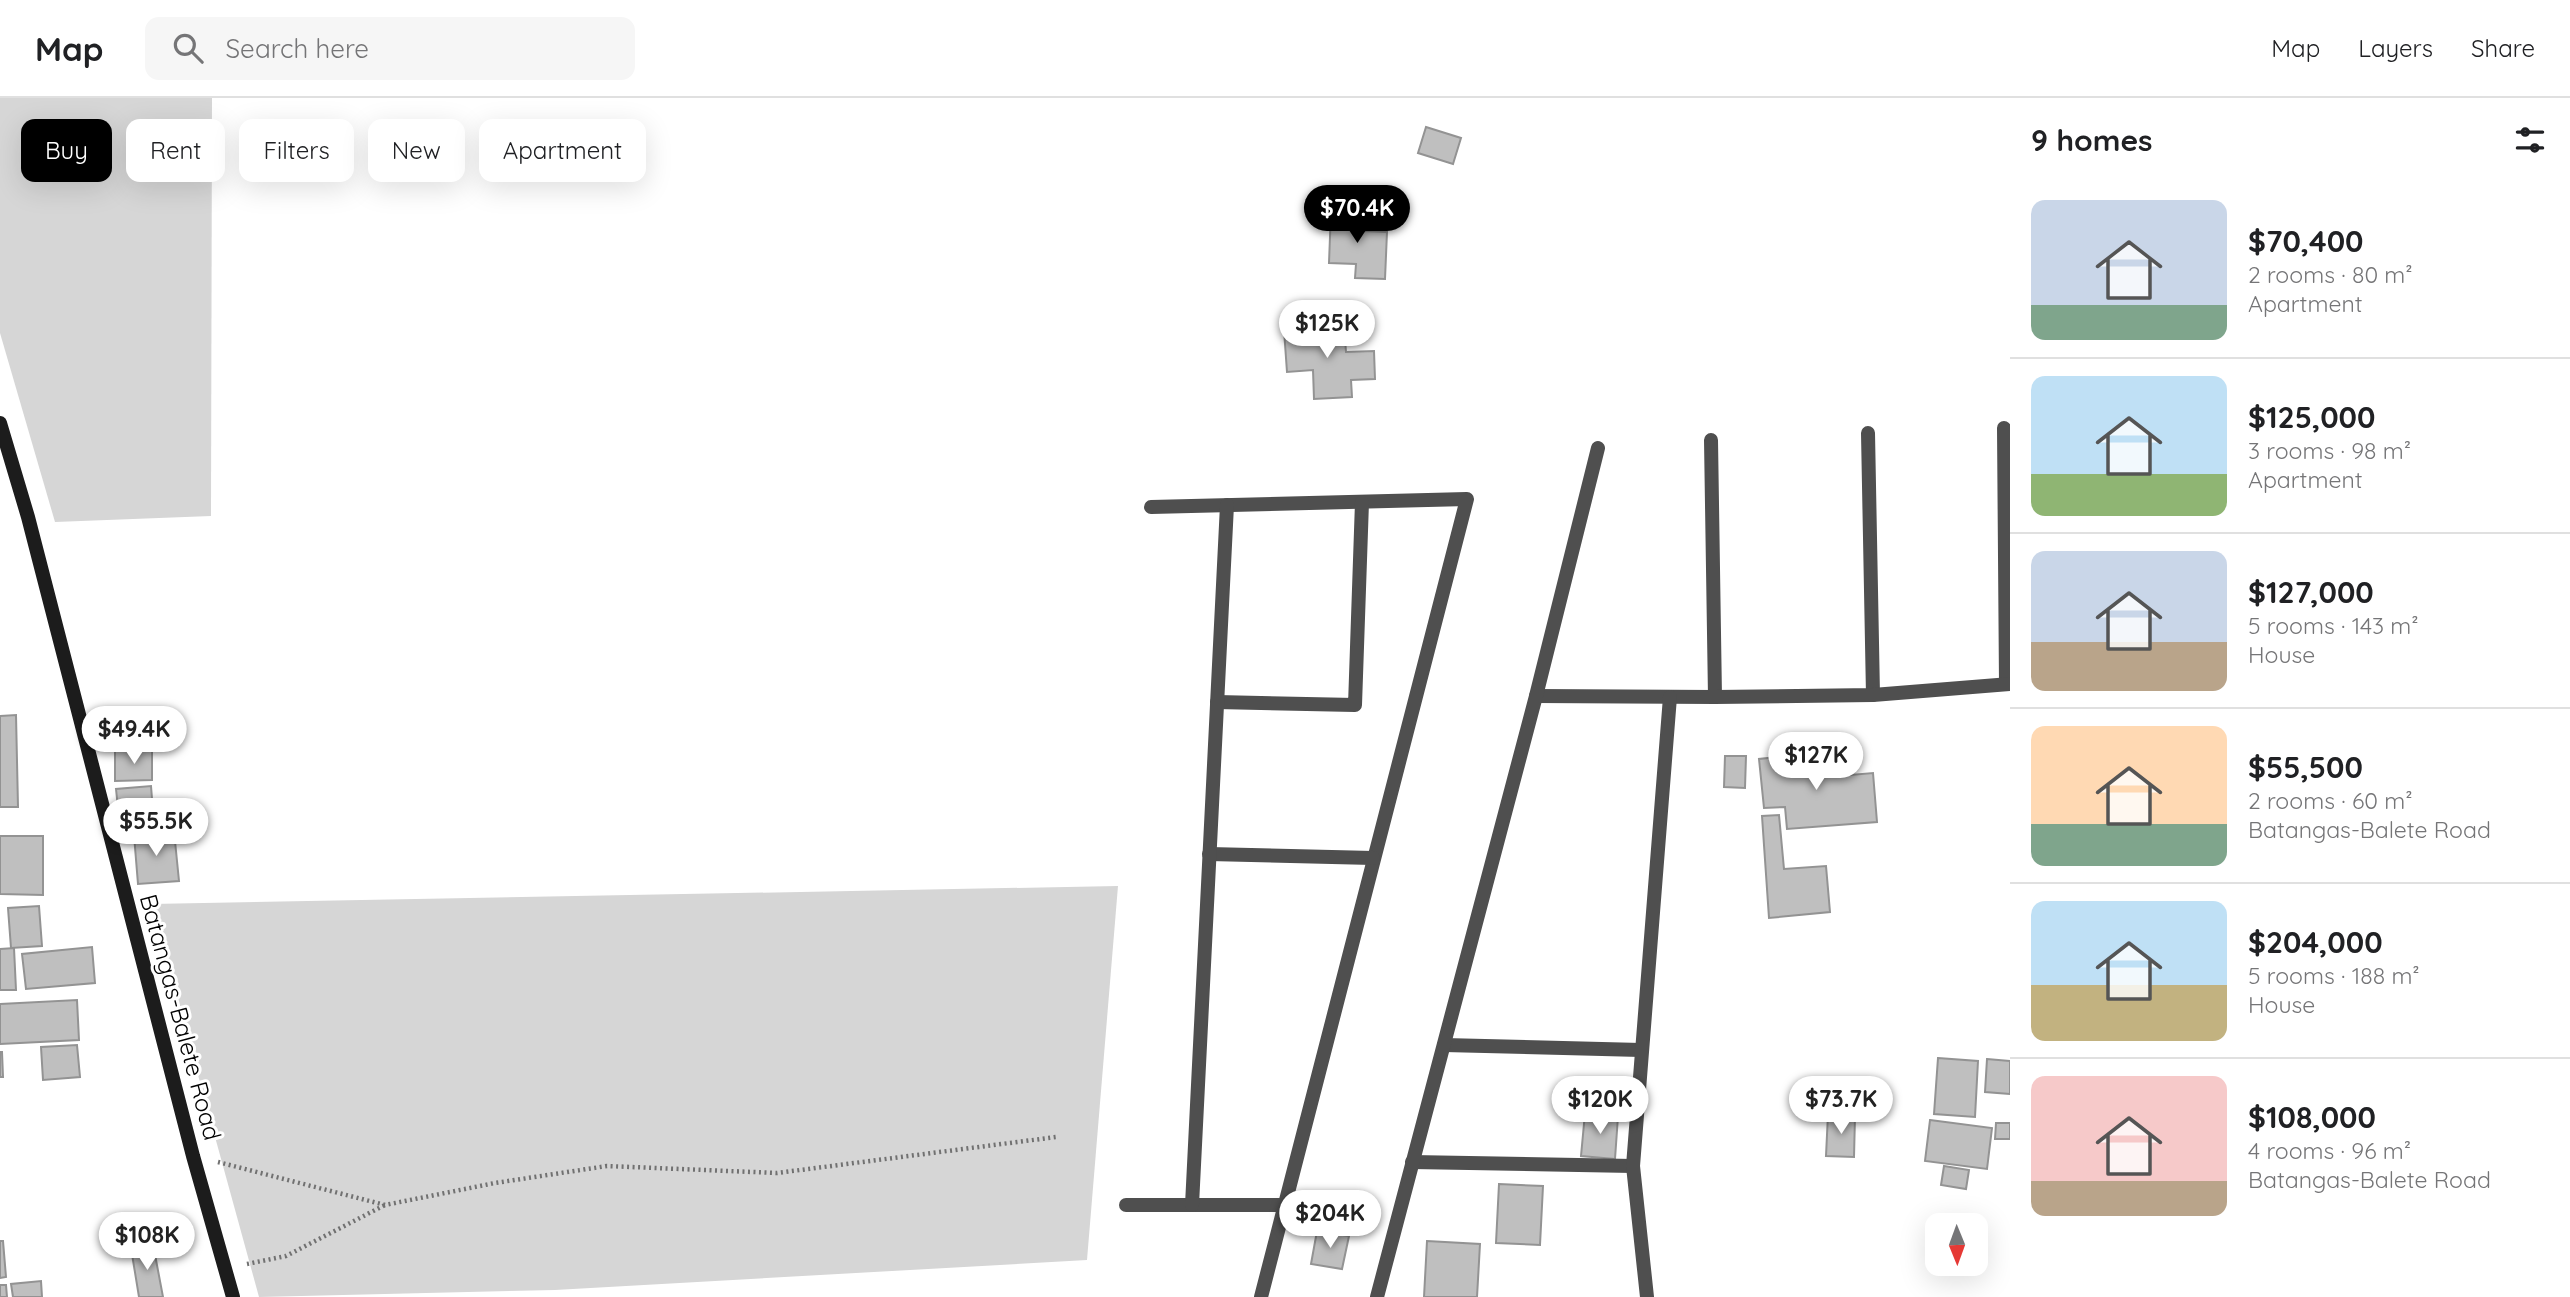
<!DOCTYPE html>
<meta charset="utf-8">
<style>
body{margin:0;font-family:Quicksand,sans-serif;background:#f6f6f6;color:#202124;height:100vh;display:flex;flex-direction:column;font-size:26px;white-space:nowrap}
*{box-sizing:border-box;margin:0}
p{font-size:23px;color:#757577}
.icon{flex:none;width:38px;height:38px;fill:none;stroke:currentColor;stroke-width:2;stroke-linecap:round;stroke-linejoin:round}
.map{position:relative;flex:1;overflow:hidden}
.details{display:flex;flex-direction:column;background:#fff;width:560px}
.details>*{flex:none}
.top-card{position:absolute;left:21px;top:21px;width:665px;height:63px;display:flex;gap:14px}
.needle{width:46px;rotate:179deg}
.controls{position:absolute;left:1925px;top:1115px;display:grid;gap:14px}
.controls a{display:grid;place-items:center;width:63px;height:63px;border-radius:14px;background:#fff;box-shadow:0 7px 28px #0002;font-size:35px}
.price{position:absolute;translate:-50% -60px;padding:0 16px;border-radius:24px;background:#fff;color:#222;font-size:23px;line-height:46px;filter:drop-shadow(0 2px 4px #0008)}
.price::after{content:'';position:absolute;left:50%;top:42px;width:21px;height:16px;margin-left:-10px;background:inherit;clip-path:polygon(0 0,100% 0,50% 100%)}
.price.selected{background:#000;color:#fff}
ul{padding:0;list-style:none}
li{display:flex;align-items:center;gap:21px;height:175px;padding:0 21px}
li+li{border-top:2px solid #e0e0e0}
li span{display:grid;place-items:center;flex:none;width:196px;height:140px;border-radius:14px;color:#555}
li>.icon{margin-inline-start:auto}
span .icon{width:84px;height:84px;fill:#fffc;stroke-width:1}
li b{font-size:30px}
h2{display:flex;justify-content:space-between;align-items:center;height:84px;padding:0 21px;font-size:30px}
.tag{padding:0 24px;border-radius:14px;background:#fff;box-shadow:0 7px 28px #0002;font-size:24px;line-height:63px}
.tag.selected{background:#000;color:#fff}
header{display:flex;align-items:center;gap:42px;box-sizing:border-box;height:98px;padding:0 35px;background:#fff;border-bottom:2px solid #e0e0e0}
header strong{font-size:33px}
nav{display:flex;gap:38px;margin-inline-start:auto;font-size:24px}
.search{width:490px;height:63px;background:#f6f6f6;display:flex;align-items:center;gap:18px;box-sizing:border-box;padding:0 24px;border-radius:14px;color:#757577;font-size:26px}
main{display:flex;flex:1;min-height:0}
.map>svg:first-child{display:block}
.green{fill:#d6d6d6}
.building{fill:#bfbfbf;stroke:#939393;stroke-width:2}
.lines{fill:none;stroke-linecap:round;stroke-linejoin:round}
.path{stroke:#717171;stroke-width:4.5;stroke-dasharray:2 3.5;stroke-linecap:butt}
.minor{stroke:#4f4f4f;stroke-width:14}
.secondary{stroke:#1c1c1c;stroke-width:14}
.labels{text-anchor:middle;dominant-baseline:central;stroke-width:6;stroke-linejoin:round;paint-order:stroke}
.street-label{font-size:24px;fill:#000;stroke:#fff}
</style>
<header>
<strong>Map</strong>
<div class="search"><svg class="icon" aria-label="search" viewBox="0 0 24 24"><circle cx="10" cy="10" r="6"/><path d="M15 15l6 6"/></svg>Search here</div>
<nav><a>Map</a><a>Layers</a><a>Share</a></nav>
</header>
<main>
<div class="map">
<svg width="2010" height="1199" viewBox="0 0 2010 1199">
<rect width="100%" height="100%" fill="#fff"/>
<g class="green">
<polygon points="0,0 212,0 211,418 55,424 0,235"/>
<polygon points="1118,788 1087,1162 555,1192 259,1199 151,806"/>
</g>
<g class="building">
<polygon points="1426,29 1461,40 1453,66 1418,55"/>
<polygon points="1331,113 1364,115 1363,133 1387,134 1385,181 1355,180 1356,166 1329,165"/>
<polygon points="1344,228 1346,254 1374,253 1375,281 1351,282 1352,299 1314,301 1313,272 1287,274 1284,232"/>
<polygon points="16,617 18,709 0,709 0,618"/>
<polygon points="152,652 152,682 115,683 115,653"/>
<polygon points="1825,654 1827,679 1873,675 1877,724 1787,731 1785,709 1764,710 1759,661"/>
<polygon points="1725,658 1746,658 1745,690 1724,689"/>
<polygon points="151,688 154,726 120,729 116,691"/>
<polygon points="1779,717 1784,771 1826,768 1830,814 1769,820 1762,718"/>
<polygon points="174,733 179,783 138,786 134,737"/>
<polygon points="0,738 43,738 43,797 0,796"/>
<polygon points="39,808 42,848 11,850 8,810"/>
<polygon points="92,849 95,885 26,891 22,856"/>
<polygon points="14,850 16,892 0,892 0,851"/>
<polygon points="77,902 79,942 0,946 0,906"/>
<polygon points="77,947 80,979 43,982 41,949"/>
<polygon points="0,954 2,954 3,979 0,979"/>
<polygon points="1938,960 1978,963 1975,1019 1934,1016"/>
<polygon points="1987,961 2010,963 2010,996 1985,994"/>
<polygon points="1585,1015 1618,1018 1615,1061 1581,1058"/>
<polygon points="1828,1016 1855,1018 1854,1059 1826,1058"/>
<polygon points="1930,1022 1992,1030 1987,1071 1925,1063"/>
<polygon points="1996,1025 2010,1025 2010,1041 1995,1041"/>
<polygon points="1944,1068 1969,1072 1966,1091 1941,1087"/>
<polygon points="1499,1086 1543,1088 1540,1147 1496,1145"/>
<polygon points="1317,1133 1349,1138 1342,1171 1311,1166"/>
<polygon points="0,1143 3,1143 6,1179 0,1180"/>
<polygon points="1427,1143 1480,1146 1477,1199 1424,1199"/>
<polygon points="153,1146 163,1199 139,1199 131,1150"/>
<polygon points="41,1183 42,1199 13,1199 11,1186"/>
<polygon points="0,1187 6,1187 7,1199 0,1199"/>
</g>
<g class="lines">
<g class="path">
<polyline points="218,1064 385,1107 495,1085 607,1068 777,1075 1056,1039"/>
<polyline points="247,1166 286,1158 385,1107"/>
</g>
<g class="minor">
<polyline points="2004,330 2006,586"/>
<polyline points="1868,335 1873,597"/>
<polyline points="1711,342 1715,599"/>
<polyline points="1151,409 1467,401 1261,1199"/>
<polyline points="1536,598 1715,599 1873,597 2010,586"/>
<polyline points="1217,604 1355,607 1362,404"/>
<polyline points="1209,756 1373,760"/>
<polyline points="1444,947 1641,952"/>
<polyline points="1412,1064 1633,1068"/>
<polyline points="1126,1107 1283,1107"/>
<polyline points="1192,1107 1227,407"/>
<polyline points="1377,1199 1536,598 1598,350"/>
<polyline points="1647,1199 1633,1068 1670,599"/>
</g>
<polyline class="secondary" points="0,325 28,419 193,1058 233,1199"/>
</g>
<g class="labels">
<g class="street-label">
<text transform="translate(181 919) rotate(75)">Batangas-Balete Road</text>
</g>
</g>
</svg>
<div class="controls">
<a><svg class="needle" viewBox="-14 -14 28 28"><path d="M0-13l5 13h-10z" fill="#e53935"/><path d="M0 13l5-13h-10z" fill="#757577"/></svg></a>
</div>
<b class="price selected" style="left:1357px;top:147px">$70.4K</b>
<b class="price" style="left:1327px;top:262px">$125K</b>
<b class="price" style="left:134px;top:668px">$49.4K</b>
<b class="price" style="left:1816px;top:694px">$127K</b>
<b class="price" style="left:156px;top:760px">$55.5K</b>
<b class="price" style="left:1600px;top:1038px">$120K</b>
<b class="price" style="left:1841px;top:1038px">$73.7K</b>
<b class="price" style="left:1330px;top:1152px">$204K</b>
<b class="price" style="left:147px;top:1174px">$108K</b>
<div class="top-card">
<a class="tag selected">Buy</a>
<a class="tag">Rent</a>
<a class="tag">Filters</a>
<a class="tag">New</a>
<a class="tag">Apartment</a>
</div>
</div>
<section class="details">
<h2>9 homes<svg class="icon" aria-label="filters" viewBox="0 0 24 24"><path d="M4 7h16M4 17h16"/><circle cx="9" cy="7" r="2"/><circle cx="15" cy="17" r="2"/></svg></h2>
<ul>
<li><span style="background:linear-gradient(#c9d6e8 75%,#7fa58c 0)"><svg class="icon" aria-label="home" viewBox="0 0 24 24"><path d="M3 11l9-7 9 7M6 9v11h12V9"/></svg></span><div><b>$70,400</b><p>2 rooms · 80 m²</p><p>Apartment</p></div></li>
<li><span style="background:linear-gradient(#bfe0f5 70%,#8fb573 0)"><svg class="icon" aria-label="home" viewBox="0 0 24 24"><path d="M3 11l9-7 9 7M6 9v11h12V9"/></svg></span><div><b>$125,000</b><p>3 rooms · 98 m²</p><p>Apartment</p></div></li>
<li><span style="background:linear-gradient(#c9d6e8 65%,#b9a48a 0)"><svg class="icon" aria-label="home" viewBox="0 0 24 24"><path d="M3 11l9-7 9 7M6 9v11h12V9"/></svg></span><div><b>$127,000</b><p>5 rooms · 143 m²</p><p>House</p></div></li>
<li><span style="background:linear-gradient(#ffd9b3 70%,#7fa58c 0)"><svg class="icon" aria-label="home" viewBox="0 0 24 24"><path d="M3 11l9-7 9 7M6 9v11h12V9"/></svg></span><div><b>$55,500</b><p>2 rooms · 60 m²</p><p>Batangas-Balete Road</p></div></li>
<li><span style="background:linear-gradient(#bfe0f5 60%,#c2b280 0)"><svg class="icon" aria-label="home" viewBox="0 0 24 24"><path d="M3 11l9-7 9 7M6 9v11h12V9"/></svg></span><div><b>$204,000</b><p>5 rooms · 188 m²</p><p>House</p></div></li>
<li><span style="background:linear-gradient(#f6c9c9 75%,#b9a48a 0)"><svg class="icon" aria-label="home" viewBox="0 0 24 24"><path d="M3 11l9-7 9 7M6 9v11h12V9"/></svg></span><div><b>$108,000</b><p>4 rooms · 96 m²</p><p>Batangas-Balete Road</p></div></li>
</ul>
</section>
</main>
